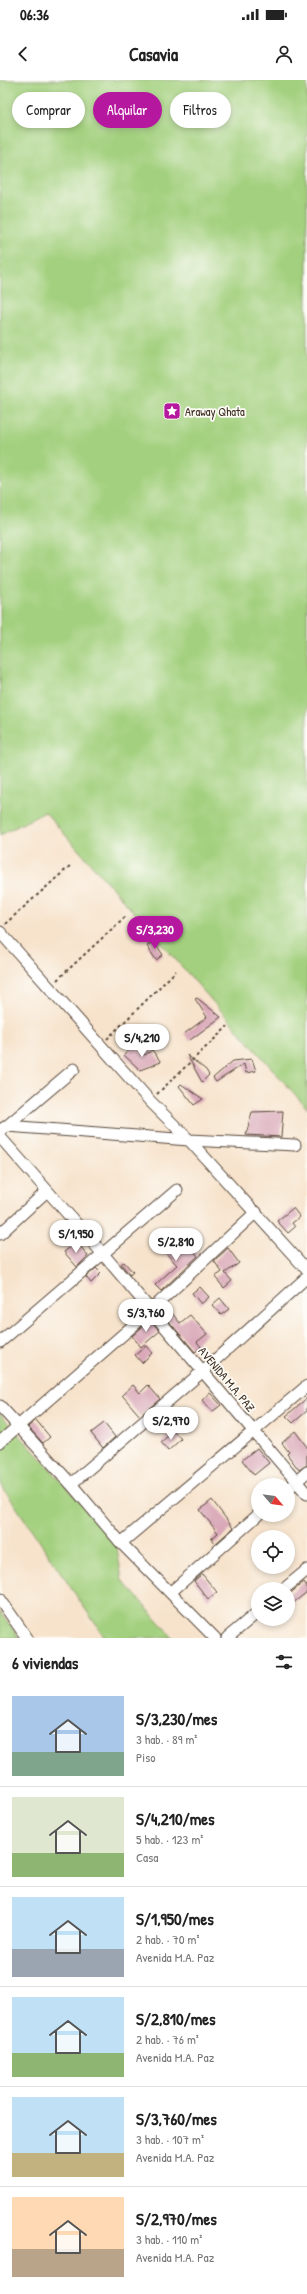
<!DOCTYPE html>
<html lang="es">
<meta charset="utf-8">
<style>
body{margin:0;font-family:"Patrick Hand",sans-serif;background:#f2f2f2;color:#222;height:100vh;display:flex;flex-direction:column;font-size:15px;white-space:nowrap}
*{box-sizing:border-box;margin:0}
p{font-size:13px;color:#767676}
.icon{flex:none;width:22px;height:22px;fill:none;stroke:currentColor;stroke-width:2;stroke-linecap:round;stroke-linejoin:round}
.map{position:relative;height:1558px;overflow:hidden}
.panel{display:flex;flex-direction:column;background:#fff;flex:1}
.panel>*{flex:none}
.banner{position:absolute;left:12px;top:12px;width:283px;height:36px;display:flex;gap:8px}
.needle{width:26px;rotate:118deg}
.fabs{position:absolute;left:251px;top:1398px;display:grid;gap:8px}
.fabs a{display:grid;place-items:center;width:44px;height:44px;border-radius:50%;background:#fff;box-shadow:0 2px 6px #0003;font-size:20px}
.price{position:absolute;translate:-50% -34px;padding:0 9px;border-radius:14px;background:#fff;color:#222;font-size:13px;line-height:26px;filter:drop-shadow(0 1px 2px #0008)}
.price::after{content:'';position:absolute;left:50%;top:24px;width:12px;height:9px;margin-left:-6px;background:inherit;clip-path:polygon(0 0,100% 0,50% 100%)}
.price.selected{background:#b5179e;color:#fff}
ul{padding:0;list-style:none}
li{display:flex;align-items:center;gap:12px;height:100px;padding:0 12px}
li+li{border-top:1px solid #e0e0e0}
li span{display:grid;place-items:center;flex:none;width:112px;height:80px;border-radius:0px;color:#555}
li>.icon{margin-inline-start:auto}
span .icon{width:48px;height:48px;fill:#fffc;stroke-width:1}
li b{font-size:17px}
h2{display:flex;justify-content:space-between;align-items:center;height:48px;padding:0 12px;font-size:17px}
.pill{padding:0 14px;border-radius:18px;background:#fff;box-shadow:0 2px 6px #0003;font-size:14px;line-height:36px}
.pill.selected{background:#b5179e;color:#fff}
.status{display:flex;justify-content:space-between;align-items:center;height:28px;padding:0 20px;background:#fff;direction:ltr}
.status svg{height:11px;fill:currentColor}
header{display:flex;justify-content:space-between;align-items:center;height:52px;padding:0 12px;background:#fff;font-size:18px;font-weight:700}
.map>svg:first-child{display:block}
.green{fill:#a3d07e;stroke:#6f7d4e}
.building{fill:#d9a7b8}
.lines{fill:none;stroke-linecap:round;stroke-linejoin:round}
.minor-casing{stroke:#574638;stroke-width:13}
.path{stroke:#574638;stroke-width:2;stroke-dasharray:3 3;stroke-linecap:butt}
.minor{stroke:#fff;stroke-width:11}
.labels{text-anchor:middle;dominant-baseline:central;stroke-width:3.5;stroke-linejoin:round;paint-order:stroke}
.poi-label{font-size:12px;fill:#3b2a1e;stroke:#fdfcf7;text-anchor:start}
.street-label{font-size:12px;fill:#3b2a1e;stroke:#fdfcf7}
</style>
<div class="status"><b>06:36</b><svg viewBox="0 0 49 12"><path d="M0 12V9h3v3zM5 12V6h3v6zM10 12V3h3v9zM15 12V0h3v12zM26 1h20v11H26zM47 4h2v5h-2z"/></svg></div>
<header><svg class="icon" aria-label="back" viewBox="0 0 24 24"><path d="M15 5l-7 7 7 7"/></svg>Casavia<svg class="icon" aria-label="person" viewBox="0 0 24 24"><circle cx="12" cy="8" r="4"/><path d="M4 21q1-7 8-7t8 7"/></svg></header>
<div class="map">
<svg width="307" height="1558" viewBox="0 0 307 1558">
<rect width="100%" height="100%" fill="#fdfcf7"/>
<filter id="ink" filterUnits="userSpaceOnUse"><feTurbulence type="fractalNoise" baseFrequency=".025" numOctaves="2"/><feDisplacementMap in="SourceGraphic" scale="8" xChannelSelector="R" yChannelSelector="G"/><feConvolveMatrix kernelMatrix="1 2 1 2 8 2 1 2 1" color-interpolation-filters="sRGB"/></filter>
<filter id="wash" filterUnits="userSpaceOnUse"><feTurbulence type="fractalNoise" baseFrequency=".012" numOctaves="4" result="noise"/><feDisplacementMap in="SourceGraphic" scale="16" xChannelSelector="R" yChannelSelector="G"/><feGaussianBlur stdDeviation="0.9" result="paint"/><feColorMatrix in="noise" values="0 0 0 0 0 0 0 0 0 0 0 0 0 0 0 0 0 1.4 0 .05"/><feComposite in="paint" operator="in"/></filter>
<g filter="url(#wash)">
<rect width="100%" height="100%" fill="#f7e3cc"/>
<g class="green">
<polygon points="0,0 307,0 307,1028 45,732 0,755"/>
<polygon points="0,1334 116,1461 122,1500 173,1558 105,1558 0,1403"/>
<polygon points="0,1531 19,1558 0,1558"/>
</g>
<g id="blocks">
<g class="building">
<polygon points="159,845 165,853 152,863 147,857"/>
<polygon points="154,861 163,875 156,880 147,866"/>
<polygon points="197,918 221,937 190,960 184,954 207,937 195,919"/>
<polygon points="134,966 145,975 152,970 161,982 140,990 124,975"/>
<polygon points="187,975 206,990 209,995 202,1002"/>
<polygon points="252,979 256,991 246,993 244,984 216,1002 213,998 233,981"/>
<polygon points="181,1004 203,1019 194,1025 179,1006"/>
<polygon points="283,1031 281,1057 246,1055 252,1032"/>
<polygon points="293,1128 300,1137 292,1143 295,1147 288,1153 277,1141"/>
<polygon points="171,1158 184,1172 190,1167 198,1176 161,1211 155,1205 177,1185 161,1168"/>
<polygon points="77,1162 88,1176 77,1187 64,1172"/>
<polygon points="228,1168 239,1183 225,1193 232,1201 224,1208 215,1197 222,1192 214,1181"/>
<polygon points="124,1182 133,1192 130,1195 121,1184"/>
<polygon points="96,1188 101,1193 91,1203 86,1197"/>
<polygon points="200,1207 209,1217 201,1224 192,1213"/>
<polygon points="220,1218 229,1229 221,1235 212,1225"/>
<polygon points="166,1226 180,1243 190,1235 207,1254 197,1262 201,1267 195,1272 160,1231"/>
<polygon points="150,1240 160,1251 141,1267 132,1256"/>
<polygon points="146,1266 152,1273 142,1283 135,1275"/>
<polygon points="133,1305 140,1313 148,1305 160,1319 140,1336 122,1315"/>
<polygon points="210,1313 221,1325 212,1332 202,1320"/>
<polygon points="307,1318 307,1331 293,1343 286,1336"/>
<polygon points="36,1340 50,1357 43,1363 28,1347"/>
<polygon points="104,1343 115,1357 103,1368 91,1353"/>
<polygon points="174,1351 181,1359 168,1371 161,1362"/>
<polygon points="295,1351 307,1367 307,1385 299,1390 287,1374 289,1372 282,1363"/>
<polygon points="257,1368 269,1383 254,1395 242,1380"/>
<polygon points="212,1420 233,1448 215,1464 211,1459 218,1453 200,1430"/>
<polygon points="202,1494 217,1512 208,1519 194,1501"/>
<polygon points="304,1502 307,1506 307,1512 288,1527 288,1515"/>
</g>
</g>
</g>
<g filter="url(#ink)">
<use href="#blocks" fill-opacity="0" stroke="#574638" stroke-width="1"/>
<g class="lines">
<g class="minor-casing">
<g id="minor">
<polyline points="0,852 150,1021 189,1060 307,1190"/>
<polyline points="7,1046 74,989"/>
<polyline points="0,1050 7,1046 189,1060 295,1065"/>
<polyline points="0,1057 103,1174 307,1414"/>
<polyline points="0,1154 47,1111"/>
<polyline points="0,1262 177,1110"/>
<polyline points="0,1326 71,1404 121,1463 215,1558"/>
<polyline points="0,1362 151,1230 256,1132"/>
<polyline points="71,1404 203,1291 307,1197"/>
<polyline points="288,1409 307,1392"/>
<polyline points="121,1463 307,1306"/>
<polyline points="284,1509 307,1490"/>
<polyline points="171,1512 258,1435"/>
<polyline points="0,1519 27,1558"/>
<polyline points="227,1558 258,1532"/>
</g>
</g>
<g class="path">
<polyline points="5,844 71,785"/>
<polyline points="57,900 127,835"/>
<polyline points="107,959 176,891"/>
<polyline points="157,1014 228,946"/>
</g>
<use href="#minor" class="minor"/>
</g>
</g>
<defs>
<g id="sight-square" transform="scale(0.9)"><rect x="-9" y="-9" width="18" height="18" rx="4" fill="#b5179e" stroke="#fdfcf7"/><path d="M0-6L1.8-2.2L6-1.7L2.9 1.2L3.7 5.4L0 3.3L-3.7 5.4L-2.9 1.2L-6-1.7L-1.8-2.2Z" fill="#fff"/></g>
</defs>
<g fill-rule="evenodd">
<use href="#sight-square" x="172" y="331"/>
</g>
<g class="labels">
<g class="poi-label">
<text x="185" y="331">Araway Qhata</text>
</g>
<g class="street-label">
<text transform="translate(227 1299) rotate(50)">AVENIDA M.A. PAZ</text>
</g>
</g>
</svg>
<div class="fabs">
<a><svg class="needle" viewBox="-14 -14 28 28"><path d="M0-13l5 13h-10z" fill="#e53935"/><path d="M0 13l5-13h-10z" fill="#767676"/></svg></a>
<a><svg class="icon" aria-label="locate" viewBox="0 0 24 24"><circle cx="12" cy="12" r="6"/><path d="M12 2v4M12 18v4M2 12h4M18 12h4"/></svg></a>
<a><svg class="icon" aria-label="layers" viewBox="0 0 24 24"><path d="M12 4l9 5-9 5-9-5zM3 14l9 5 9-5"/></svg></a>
</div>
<b class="price selected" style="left:155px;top:870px">S/3,230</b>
<b class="price" style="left:142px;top:978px">S/4,210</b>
<b class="price" style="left:76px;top:1174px">S/1,950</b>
<b class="price" style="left:176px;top:1182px">S/2,810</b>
<b class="price" style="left:146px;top:1253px">S/3,760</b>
<b class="price" style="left:171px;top:1361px">S/2,970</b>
<div class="banner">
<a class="pill">Comprar</a>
<a class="pill selected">Alquilar</a>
<a class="pill">Filtros</a>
</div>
</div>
<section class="panel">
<h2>6 viviendas<svg class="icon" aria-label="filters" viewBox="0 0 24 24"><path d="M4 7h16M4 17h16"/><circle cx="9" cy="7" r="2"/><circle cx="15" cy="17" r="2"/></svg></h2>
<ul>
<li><span style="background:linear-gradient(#a9c7e8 70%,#7fa58c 0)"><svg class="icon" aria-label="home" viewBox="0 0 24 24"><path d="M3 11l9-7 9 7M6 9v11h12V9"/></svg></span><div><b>S/3,230/mes</b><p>3 hab. · 89 m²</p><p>Piso</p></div></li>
<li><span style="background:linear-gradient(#dfe7d0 70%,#8fb573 0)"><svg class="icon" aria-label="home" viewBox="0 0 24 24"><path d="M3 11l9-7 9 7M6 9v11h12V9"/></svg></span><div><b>S/4,210/mes</b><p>5 hab. · 123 m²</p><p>Casa</p></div></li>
<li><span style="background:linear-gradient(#bfe0f5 65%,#9aa5b1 0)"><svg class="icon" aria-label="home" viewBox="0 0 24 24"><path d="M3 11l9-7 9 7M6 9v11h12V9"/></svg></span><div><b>S/1,950/mes</b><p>2 hab. · 70 m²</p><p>Avenida M.A. Paz</p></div></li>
<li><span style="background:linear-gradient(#bfe0f5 70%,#8fb573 0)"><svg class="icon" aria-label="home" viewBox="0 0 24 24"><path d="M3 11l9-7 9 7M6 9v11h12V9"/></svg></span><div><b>S/2,810/mes</b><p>2 hab. · 76 m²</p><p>Avenida M.A. Paz</p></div></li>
<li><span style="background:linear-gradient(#bfe0f5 70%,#c2b280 0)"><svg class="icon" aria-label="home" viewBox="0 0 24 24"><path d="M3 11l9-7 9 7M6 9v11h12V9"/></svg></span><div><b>S/3,760/mes</b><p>3 hab. · 107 m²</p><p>Avenida M.A. Paz</p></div></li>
<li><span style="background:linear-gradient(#ffd9b3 65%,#b9a48a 0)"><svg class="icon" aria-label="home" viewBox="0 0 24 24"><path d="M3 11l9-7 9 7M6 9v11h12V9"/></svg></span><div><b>S/2,970/mes</b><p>3 hab. · 110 m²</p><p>Avenida M.A. Paz</p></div></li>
</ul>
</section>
